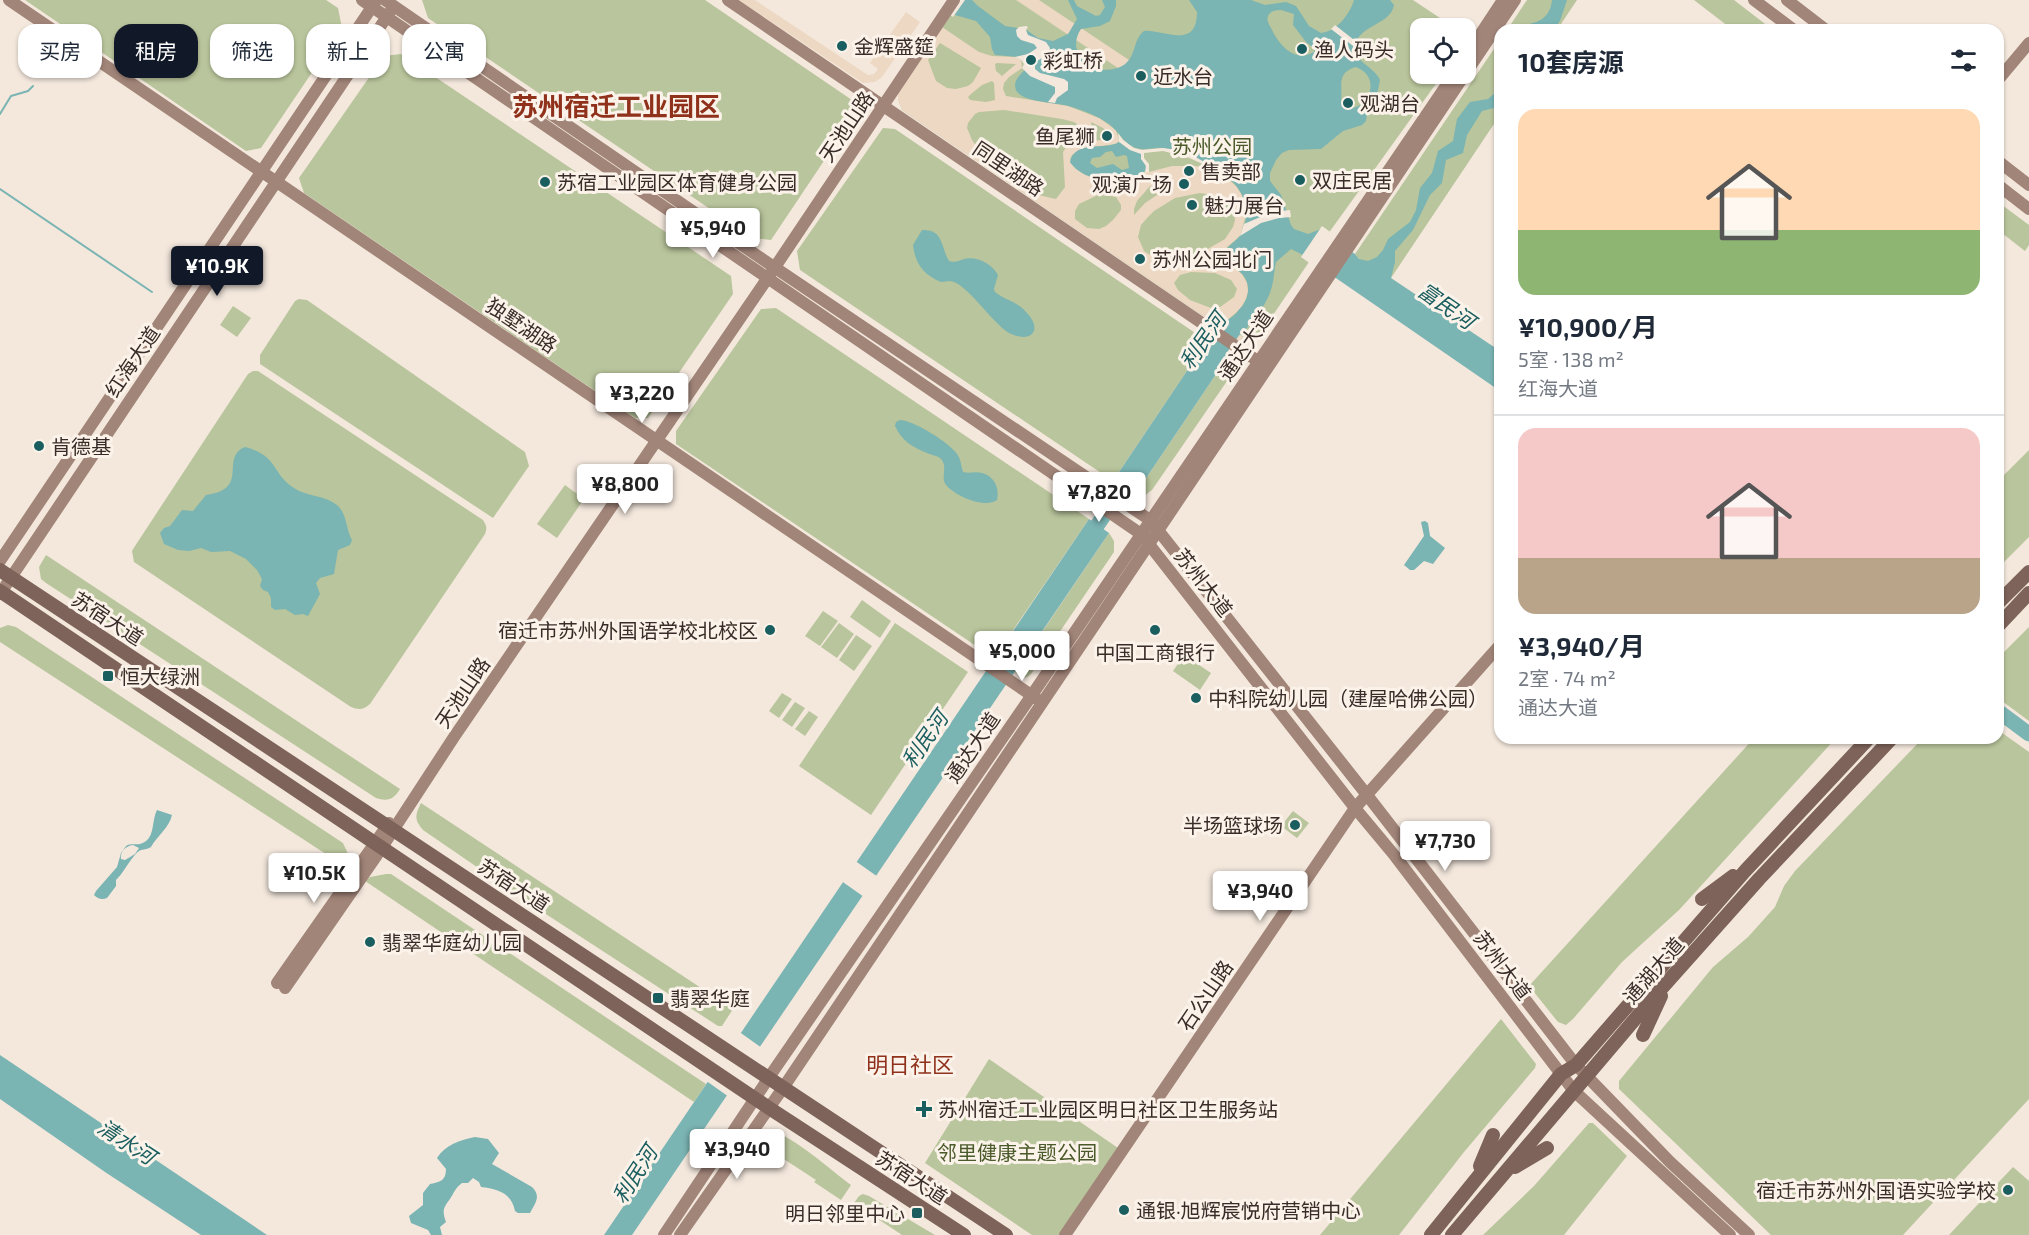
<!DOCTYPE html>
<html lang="zh">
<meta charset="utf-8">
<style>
body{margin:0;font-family:"Exo 2","Noto Sans SC",sans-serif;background:#f2f2f3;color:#1f2937;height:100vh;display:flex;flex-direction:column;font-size:22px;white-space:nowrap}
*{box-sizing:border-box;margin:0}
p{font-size:20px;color:#747a83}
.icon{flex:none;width:33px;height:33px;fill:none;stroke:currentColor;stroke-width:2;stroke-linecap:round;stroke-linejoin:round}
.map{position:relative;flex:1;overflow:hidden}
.drawer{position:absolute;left:1494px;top:24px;width:510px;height:720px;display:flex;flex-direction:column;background:#fff;border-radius:18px;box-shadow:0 2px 4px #0004}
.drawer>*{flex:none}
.hud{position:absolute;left:18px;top:24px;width:570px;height:54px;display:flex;gap:12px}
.buttons{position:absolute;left:1410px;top:18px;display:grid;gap:12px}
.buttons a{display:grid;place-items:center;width:66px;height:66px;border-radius:12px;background:#fff;box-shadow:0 2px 4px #0004;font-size:30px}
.price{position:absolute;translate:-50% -51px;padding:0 14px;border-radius:6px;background:#fff;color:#222;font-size:20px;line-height:39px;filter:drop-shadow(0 2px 3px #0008)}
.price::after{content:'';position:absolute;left:50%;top:36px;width:18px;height:14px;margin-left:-9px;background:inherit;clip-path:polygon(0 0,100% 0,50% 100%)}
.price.active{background:#111827;color:#fff}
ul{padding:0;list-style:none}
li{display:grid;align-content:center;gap:12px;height:318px;padding:0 24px}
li+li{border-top:2px solid #e0e1e3}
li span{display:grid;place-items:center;height:186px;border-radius:18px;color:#555}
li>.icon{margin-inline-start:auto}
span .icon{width:108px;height:108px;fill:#fffc;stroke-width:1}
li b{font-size:26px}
h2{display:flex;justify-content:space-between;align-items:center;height:72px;padding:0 24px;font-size:26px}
.chip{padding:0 21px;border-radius:18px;background:#fff;box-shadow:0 2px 4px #0004;font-size:21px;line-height:54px}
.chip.active{background:#111827;color:#fff}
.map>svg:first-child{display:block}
.green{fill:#b9c59c}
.plaza{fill:#edd8c3;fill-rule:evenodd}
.water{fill:#7ab4b3;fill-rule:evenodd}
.pier{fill:#f4e8dd}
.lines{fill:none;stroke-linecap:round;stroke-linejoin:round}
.stream{stroke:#7ab4b3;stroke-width:2}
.river{stroke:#7ab4b3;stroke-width:15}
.secondary{stroke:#a28579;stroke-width:12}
.primary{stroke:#7d6359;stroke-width:14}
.poi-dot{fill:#1b5e5f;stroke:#fbf3ea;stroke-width:2}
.labels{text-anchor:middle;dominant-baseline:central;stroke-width:6;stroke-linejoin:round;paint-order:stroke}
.poi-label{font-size:20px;fill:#3a2d29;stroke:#fbf3ea;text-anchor:start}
.street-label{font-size:20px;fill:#3a2d29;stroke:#fbf3ea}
.park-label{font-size:20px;fill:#4b5a2a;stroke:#fbf3ea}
.water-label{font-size:21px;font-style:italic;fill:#1b5e5f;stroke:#fbf3ea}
.quarter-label{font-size:22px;fill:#8f311b;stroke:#fbf3ea}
.district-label{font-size:26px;font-weight:bold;fill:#8f311b;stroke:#fbf3ea}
</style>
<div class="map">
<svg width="2029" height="1235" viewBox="0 0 2029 1235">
<rect width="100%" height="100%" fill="#f4e8dd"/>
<g class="green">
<polygon points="25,0 326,0 338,8 342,28 261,148 246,151"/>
<polygon points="422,0 705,0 852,100 856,113 771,240 753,238 428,18"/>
<polygon points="961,0 1413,0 1455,28 1420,28 1420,74 1443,74 1328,234 1256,340 1246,343 1240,341 902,110 898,99 898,93"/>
<polygon points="1527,0 1577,0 1557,30 1507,30"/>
<polygon points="1694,0 1734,0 1773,30 1733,30"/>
<polygon points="1500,40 1500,115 1391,278 1359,259 1355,254"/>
<polygon points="401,54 731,276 733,294 648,418 635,418 304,193 299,178 384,56"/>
<polygon points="883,128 895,129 1207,341 1113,481 800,270 797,251"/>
<polygon points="1998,202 2029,225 2029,245 2025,251 1998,230"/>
<polygon points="299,299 307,300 525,452 529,466 493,518 260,364 260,355 295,301"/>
<polygon points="233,306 251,318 237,337 220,325"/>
<polygon points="776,308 1089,519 994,658 676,444 676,431 761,309"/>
<path d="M1229,355C1235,358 1237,360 1236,368L1152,490L1144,496H1134Z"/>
<path d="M253,371H258L483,520C487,526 487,528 485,534L370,704C363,710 359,710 351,707L134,562L132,551L135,546L248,374Z"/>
<polygon points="2029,450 2029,537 1998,568 1998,481"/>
<polygon points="565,485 584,499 557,538 537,524"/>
<polygon points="1109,533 1114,541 1114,552 1031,674 1027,677 1022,678 1015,672"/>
<path d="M46,555L400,789C394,799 388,802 376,798L46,583L41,579L39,567Z"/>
<polygon points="862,600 891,621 880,638 850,617"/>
<polygon points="823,611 838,621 820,646 805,636"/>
<polygon points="839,623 854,634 837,658 821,647"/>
<polygon points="895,623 968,672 871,815 799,766"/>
<polygon points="8,625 16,627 343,843 349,856 349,869 0,642 0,628"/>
<polygon points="2029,627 2029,721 1998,698 1998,658"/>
<polygon points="856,635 872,646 854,671 839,660"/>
<polygon points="1184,655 1211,673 1200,690 1173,671"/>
<polygon points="782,693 792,699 779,718 769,711"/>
<polygon points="795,702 805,708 792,727 782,720"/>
<polygon points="809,711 818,717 805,736 795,729"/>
<polygon points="1998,730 2029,752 2029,1099 1903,1235 1771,1235 1619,1089 1619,1081 1713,967 1748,937 1775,907 1784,886 1795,871 1923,738 1998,738"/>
<polygon points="1754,738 1836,738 1679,910 1622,962 1573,1019 1566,1025 1558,1022 1529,986"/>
<path d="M421,803L733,1009L722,1026H718L535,907L423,830C414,820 415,815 421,803Z"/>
<polygon points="1293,811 1309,823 1297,838 1281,826"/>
<polygon points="386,874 391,874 706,1084 694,1102 365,881 370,877"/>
<polygon points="1501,1019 1536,1064 1535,1068 1464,1152 1399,1235 1320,1235"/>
<polygon points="989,1059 1118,1148 1059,1235 1032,1235 925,1163"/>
<polygon points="1589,1123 1593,1123 1627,1156 1564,1235 1483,1235 1534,1186"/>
<path d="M771,1131C791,1134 833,1172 851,1185L841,1200L814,1182L816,1180L770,1150L743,1157L759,1135Z"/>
<polygon points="2013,1167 2029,1181 2029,1235 1949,1235"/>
<polygon points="863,1194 869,1196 935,1235 902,1235 854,1203 859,1196"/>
</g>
<g class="plaza">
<polygon points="739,0 755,0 868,75 874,74 878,69 870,63 906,12 920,22 882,77 875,82 863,83"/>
<polygon points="1016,0 1039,0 1138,66 1130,76"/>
<path d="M942,27L979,52L992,56L1015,57L1021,60L1022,68L1009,77L1004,83L1003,89L1006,96L1068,106L1099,118L1116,130L1119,141L1116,144L1085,148L1072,155L1070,159L1084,173L1106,180L1120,181L1138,179L1145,173L1172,166H1196L1219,171L1236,186L1242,195L1247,211L1240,236L1227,247L1229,264L1242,274L1247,283L1248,291L1246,299L1240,309L1224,323L1243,337L1240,341L902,110L898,99V93ZM940,43L981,68L973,82L968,86L956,89L947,88L936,81L928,60ZM995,64L997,63L1016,64L1002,76L996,71ZM992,81L994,83L995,100L986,102L970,100L968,97L971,94L982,85ZM1004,110L1062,119L1074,122L1083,128L1081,136L1070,142L1063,152L1065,187L1056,199L1034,194L1004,175L986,160L972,140L967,128L968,123L975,114L979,112ZM1091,122L1103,128L1110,134L1111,139L1091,141L1093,133ZM1150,186L1154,187L1157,195L1145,203L1134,215V209L1137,201ZM1200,193L1219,196L1231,205L1234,210L1235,220L1233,227L1225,239L1199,254L1182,258L1163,259L1150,255L1144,251L1138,237L1141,225L1148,217L1154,211L1175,198ZM1100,194L1116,197L1121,205V210L1113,220L1106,226L1099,229L1087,228L1075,219V211L1079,204ZM1191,272L1215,273L1231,280L1237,289L1234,297L1216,310L1190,300L1178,290L1174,283L1180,275Z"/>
</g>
<g class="water">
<path d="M933,0H972L978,6L1005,26L1025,29L1038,38L1053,41L1068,34L1077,19L1068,0H1074L1077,6L1096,16L1100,15L1105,7L1102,0H1116V6L1110,21L1100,26L1081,29C1063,56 1098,79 1122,66C1137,58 1132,40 1144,31C1162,29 1197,51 1197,12L1189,0H1251L1265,5L1286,2L1296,6L1309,26L1321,33C1336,32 1350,14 1354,0H1390L1394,5C1391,24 1361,25 1355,44C1350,60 1375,67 1380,80L1377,95L1368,107L1366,121L1362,125L1343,131L1321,149L1289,150L1282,153L1276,160L1270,173V181L1281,195L1291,225L1294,229L1308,234L1321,229L1355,254L1359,259L1368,261L1377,257L1383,250L1388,239L1410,222L1416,210L1420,188L1432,173L1438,151L1453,141L1457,119L1470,102L1488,99L1496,92L1495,68L1500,56V104L1494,108L1482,111L1467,135L1463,153L1446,160L1442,183L1430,195L1413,230L1395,251V262L1391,278L1500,351V391L1301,254L1291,249L1276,262C1274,270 1274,279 1272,286C1268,304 1253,321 1241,335L1223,323C1240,314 1257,293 1243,275C1237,268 1229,265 1224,259C1224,247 1232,245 1239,237C1246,228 1248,212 1245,202C1236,174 1205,162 1181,154C1175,152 1169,149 1163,148C1154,147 1146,151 1136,148C1124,144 1119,132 1109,124C1098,116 1084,111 1072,107C1058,102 1022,103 1016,90C1012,80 1022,74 1027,67L1019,57L995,55L992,49L990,37L976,21L955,15ZM1281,10L1294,14L1293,25L1306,42L1314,48V52C1295,63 1280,46 1272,30C1270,26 1266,21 1268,16C1270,11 1276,10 1281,10ZM1356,67C1389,80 1358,123 1341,102C1343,85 1336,73 1356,67Z"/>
<path d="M1552,0H1567L1560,21L1553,30H1518L1523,25C1539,23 1550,18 1552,0Z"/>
<path d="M1119,142L1130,150L1141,153V159L1145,163L1146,169L1140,178C1120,185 1083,182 1070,162C1075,139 1105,151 1119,142ZM1112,151L1116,157L1124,155L1127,156L1129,168L1122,170L1113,164L1097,168L1090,163L1092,158L1100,157L1106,152Z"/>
<path d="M922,230C944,229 941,248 949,261C956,263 958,261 964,259C977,256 992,264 998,275L994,289L995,292C1005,300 1018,302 1026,312C1044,330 1031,344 1009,333C992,323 966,282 950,281C947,281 944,282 941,282C924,275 915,264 913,245Z"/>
<polygon points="1207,341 1229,355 1134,496 1113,481"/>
<path d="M900,420C913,420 950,443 957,454C961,459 961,466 963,472C969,474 975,471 982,473C994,476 1000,488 997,500C985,509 955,496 946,485C940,477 949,466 940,458C936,455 931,455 927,453C912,447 902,441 895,426L896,422Z"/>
<path d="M245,447C279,456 271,473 294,488C307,497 326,495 338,506C347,514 346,530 352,540L350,545L338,550L334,574L320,578L316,583L320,594L308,616L303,614L295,615L285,609L275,610L271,607V598L268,592L263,590L260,586L262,579L257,570L246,559L230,551L211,552L201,548L189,551L178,550L164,544L160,533L164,528L170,526L182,510L193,511L206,495C251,489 219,458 245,447Z"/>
<polygon points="1089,519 1109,533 632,1235 604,1235"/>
<polygon points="1425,521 1428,523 1430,536 1445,548 1433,564 1424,561 1414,570 1410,570 1404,565 1424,536 1421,522"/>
<path d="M157,810L172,815C169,828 157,836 151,847C148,849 145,849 141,850C133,853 124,873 116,880V886L107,898C102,900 98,899 94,895L96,891L117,867L121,853L126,846C131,843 135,845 140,844C156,840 151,821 157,810ZM133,845L139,848L135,854L125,860L121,859C120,852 125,846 133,845Z"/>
<polygon points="0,1055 267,1235 201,1235 105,1172 0,1099"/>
<path d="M475,1137L488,1139L499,1153L492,1164L532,1187C541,1196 536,1202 530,1213H518L515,1211C511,1192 497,1189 481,1187L479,1182L473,1178L468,1183H462C455,1188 454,1193 450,1199C443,1208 442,1211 446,1222L440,1227L442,1235H431L428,1230L411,1223L409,1216L423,1205V1193L430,1184C441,1182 446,1180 446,1169L437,1158C445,1145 460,1140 475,1137Z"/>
</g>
<g class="pier">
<polygon points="930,0 965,0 953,17"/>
<polygon points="1335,25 1358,43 1357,49 1331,29"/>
<polygon points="1026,26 1028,27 1026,30 1028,35 1046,42 1050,48 1048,55 1035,62 1035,69 1040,73 1064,79 1068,82 1068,90 1057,98 1055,103 1048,102 1055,93 1055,87 1030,76 1022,68 1024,64 1021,60 1015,57 1028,54 1037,48 1034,44 1021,40 1017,36 1016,30 1019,27"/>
<polygon points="1118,133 1123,140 1134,148 1142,150 1163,148 1177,150 1194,156 1219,171 1187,157 1163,151 1144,153 1144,158 1149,164 1149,172 1145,173 1146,166 1141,159 1141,154 1130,150 1122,144 1119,142"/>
<polygon points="1290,210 1291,217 1279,218 1261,223 1240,236 1244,224 1272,212"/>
<polygon points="1322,226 1354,249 1333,280 1301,257"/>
<polygon points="854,860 878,877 864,897 840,880"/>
<polygon points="738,1031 762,1048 729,1097 705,1080"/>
</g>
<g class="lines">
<g class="stream">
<polyline points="0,114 11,96 28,91 33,86"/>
<polyline points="0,189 152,292"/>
</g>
<g class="river">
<polyline points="1209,365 1245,314"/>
<polyline points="1087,540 1135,471"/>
<polyline points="1998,711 2029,734"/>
</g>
<g class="secondary">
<polyline points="9,0 1037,699"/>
<polyline points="362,0 1141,534 1355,808 1395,856 1574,1091 1730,1235"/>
<polyline points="385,0 768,263 1150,520 1367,795 1576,1065 1670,1162 1749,1235"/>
<polyline points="728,0 1262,364"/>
<polyline points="1754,0 1794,30"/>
<polyline points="1787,0 1826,30"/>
<polyline points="1466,56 1503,0"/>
<polyline points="1998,80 2029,43"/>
<polyline points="1998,161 2029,185"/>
<polyline points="1998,185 2029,209"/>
<polyline points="0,561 376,1"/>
<polyline points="0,594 390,12"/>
<polyline points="277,983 389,823"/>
<polyline points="285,988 377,855 454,737 767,279 954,0"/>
<polyline points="664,1235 772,1073 1032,695 1454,74"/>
<polyline points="680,1235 783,1088 1515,0"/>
<polyline points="1065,1235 1355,808 1500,645"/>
</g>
<g class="primary">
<polyline points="0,570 1006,1235"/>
<polyline points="0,591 769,1108 964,1235"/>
<polyline points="1998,603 2029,572"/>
<polyline points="1998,626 2029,593"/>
<polyline points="1702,899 1733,876"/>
<polyline points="1643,1035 1661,996"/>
<polyline points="1480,1166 1493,1135"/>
<polyline points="1515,1167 1547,1148"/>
<polyline points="1431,1235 1561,1074 1576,1065 1745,871 1869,738"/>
<polyline points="1452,1235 1652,999 1759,879 1892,738"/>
</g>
</g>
<g class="poi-dot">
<circle cx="842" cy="46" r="6"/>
<circle cx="1302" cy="49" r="6"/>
<circle cx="1031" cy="60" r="6"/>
<circle cx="1141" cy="76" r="6"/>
<circle cx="1348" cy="103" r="6"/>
<circle cx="1107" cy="136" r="6"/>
<circle cx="1189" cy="171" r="6"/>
<circle cx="1300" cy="180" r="6"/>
<circle cx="545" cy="182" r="6"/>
<circle cx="1184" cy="184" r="6"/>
<circle cx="1192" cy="205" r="6"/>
<circle cx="1140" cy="259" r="6"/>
<circle cx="39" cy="446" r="6"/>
<circle cx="770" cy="630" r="6"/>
<circle cx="1155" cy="630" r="6"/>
<rect x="102" y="670" width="12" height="12" rx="3"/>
<circle cx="1196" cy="698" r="6"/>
<circle cx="1295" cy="825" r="6"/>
<circle cx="370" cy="942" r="6"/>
<rect x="652" y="992" width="12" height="12" rx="3"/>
<path d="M921 1100h6v6h6v6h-6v6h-6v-6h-6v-6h6z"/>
<circle cx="2008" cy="1190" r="6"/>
<circle cx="1124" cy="1210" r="6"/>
<rect x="911" y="1207" width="12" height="12" rx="3"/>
</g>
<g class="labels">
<g class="poi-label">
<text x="854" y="46">金辉盛筵</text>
<text x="1314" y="49">渔人码头</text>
<text x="1043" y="60">彩虹桥</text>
<text x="1153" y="76">近水台</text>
<text x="1360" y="103">观湖台</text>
<text x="1095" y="136" text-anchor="end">鱼尾狮</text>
<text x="1201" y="171">售卖部</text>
<text x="1312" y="180">双庄民居</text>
<text x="557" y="182">苏宿工业园区体育健身公园</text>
<text x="1172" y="184" text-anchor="end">观演广场</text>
<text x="1204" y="205">魅力展台</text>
<text x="1152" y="259">苏州公园北门</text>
<text x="51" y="446">肯德基</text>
<text x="758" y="630" text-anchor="end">宿迁市苏州外国语学校北校区</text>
<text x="1155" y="652" text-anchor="middle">中国工商银行</text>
<text x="120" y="676">恒大绿洲</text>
<text x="1208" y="698">中科院幼儿园（建屋哈佛公园）</text>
<text x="1283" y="825" text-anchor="end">半场篮球场</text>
<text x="382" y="942">翡翠华庭幼儿园</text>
<text x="670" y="998">翡翠华庭</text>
<text x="938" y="1109">苏州宿迁工业园区明日社区卫生服务站</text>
<text x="1996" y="1190" text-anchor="end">宿迁市苏州外国语实验学校</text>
<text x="1136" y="1210">通银·旭辉宸悦府营销中心</text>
<text x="905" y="1213" text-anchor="end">明日邻里中心</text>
</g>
<g class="street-label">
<text transform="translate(846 126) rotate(-56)">天池山路</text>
<text transform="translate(1009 168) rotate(34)">同里湖路</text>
<text transform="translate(522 325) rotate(34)">独墅湖路</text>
<text transform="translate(1245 345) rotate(-56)">通达大道</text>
<text transform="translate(132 361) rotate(-56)">红海大道</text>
<text transform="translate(1204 582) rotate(52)">苏州大道</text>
<text transform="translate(108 618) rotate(33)">苏宿大道</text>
<text transform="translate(462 692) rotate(-56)">天池山路</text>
<text transform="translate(972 747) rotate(-56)">通达大道</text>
<text transform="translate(514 885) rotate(33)">苏宿大道</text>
<text transform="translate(1503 965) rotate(53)">苏州大道</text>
<text transform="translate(1653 970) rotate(-49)">通湖大道</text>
<text transform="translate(1205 995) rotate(-56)">石公山路</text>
<text transform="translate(912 1177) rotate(33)">苏宿大道</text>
</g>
<g class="park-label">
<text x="1212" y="146">苏州公园</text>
<text x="1017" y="1152">邻里健康主题公园</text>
</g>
<g class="water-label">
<text transform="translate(1447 305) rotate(35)">富民河</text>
<text transform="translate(1202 340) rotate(-55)">利民河</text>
<text transform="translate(924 739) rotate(-55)">利民河</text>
<text transform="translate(127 1141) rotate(33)">清水河</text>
<text transform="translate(634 1174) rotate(-57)">利民河</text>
</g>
<g class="quarter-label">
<text x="910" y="1064">明日社区</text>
</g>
<g class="district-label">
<text x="616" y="105">苏州宿迁工业园区</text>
</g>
</g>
</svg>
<div class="buttons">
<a><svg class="icon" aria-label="locate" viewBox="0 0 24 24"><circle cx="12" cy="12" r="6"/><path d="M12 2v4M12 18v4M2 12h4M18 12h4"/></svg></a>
</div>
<b class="price" style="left:713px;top:259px">¥5,940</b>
<b class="price active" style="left:217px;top:297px">¥10.9K</b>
<b class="price" style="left:642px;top:424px">¥3,220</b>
<b class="price" style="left:625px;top:515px">¥8,800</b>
<b class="price" style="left:1099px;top:523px">¥7,820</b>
<b class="price" style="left:1022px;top:682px">¥5,000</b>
<b class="price" style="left:1445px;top:872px">¥7,730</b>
<b class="price" style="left:314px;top:904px">¥10.5K</b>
<b class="price" style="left:1260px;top:922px">¥3,940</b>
<b class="price" style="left:737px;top:1180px">¥3,940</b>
<div class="hud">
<a class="chip">买房</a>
<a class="chip active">租房</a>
<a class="chip">筛选</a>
<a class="chip">新上</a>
<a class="chip">公寓</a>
</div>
<section class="drawer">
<h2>10套房源<svg class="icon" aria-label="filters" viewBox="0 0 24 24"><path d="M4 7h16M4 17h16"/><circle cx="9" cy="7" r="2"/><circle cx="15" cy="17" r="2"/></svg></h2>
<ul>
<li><span style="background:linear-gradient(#ffd9b3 65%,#8fb573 0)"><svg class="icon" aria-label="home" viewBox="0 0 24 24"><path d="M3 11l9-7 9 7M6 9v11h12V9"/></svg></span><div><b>¥10,900/月</b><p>5室 · 138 m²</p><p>红海大道</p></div></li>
<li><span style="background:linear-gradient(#f6c9c9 70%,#b9a48a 0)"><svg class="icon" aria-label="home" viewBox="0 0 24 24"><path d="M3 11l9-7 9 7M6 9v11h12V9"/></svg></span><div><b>¥3,940/月</b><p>2室 · 74 m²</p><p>通达大道</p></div></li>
</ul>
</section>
</div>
